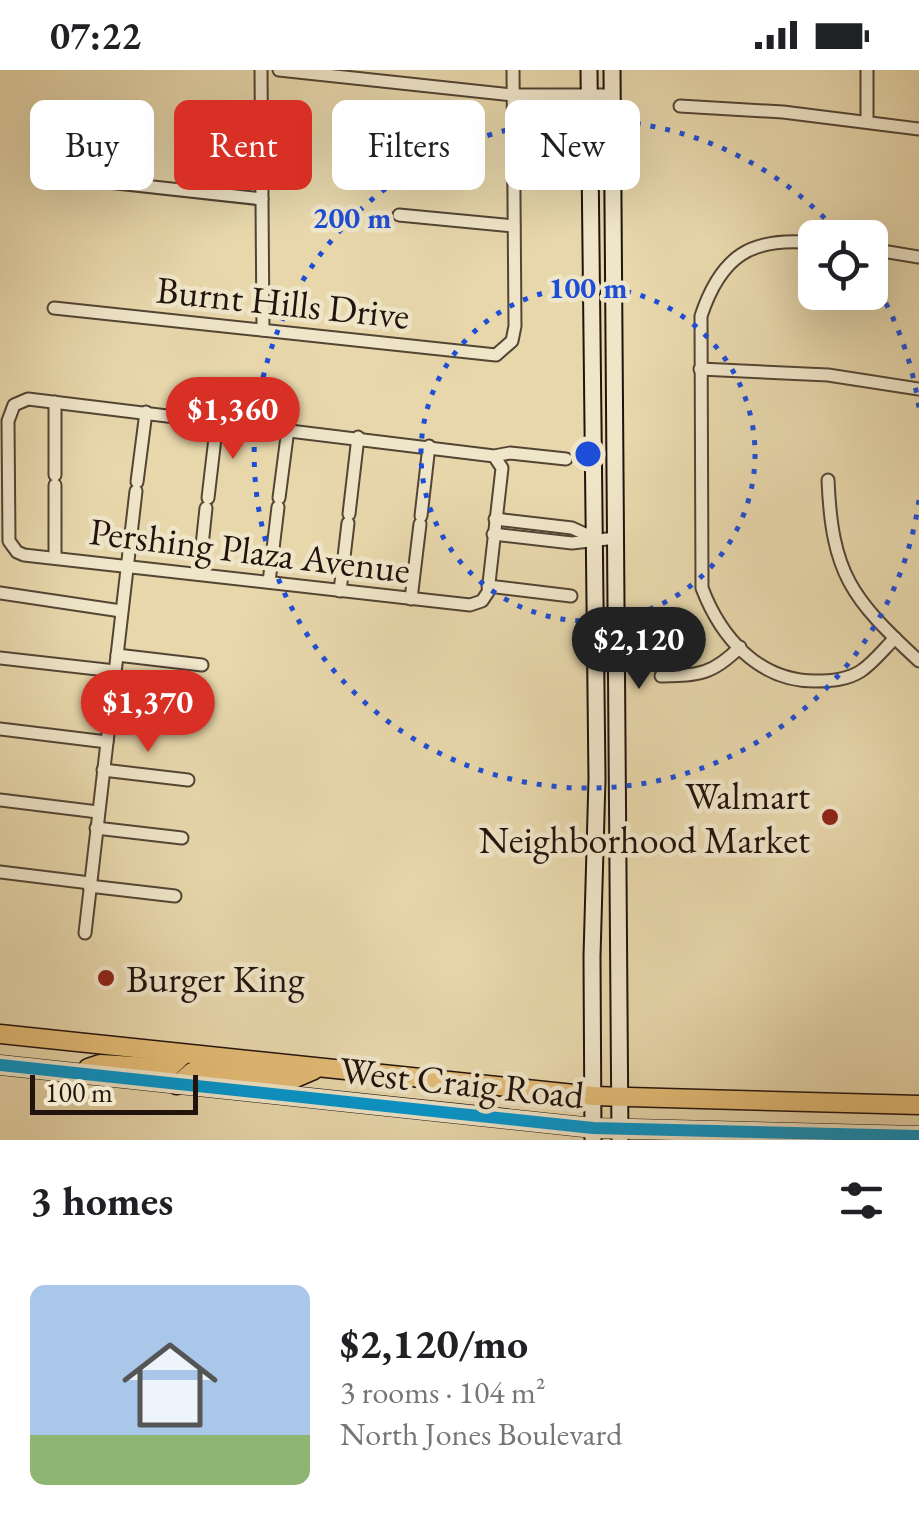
<!DOCTYPE html>
<meta charset="utf-8">
<style>
body{margin:0;font-family:"EB Garamond",serif;background:#f6f6f6;color:#202124;height:100vh;display:flex;flex-direction:column;font-size:38px;white-space:nowrap}
*{box-sizing:border-box;margin:0}
p{font-size:32px;color:#757577}
.icon{flex:none;width:55px;height:55px;fill:none;stroke:currentColor;stroke-width:2;stroke-linecap:round;stroke-linejoin:round}
.map{position:relative;height:1070px;overflow:hidden}
.sheet{display:flex;flex-direction:column;background:#fff;flex:1}
.sheet>*{flex:none}
.hud{position:absolute;left:30px;top:30px;width:860px;height:90px;display:flex;gap:20px}
.tools{position:absolute;left:798px;top:150px;display:grid;gap:20px}
.tools a{display:grid;place-items:center;width:90px;height:90px;border-radius:15px;background:#fff;box-shadow:0 10px 40px #0002;font-size:50px}
.scale{position:absolute;left:30px;bottom:25px;width:168px;box-sizing:border-box;padding-left:10px;border:5px solid #22130d;border-top:0;font-size:28px;line-height:35px;white-space:nowrap;color:#22130d;-webkit-text-stroke:8px #efe5c8;paint-order:stroke}
.price{position:absolute;translate:-50% -85px;padding:0 22px;border-radius:35px;background:#d93025;color:#fff;font-size:32px;line-height:65px;filter:drop-shadow(0 2px 5px #0008)}
.price::after{content:'';position:absolute;left:50%;top:60px;width:30px;height:22px;margin-left:-15px;background:inherit;clip-path:polygon(0 0,100% 0,50% 100%)}
.price.active{background:#222;color:#fff}
ul{padding:0;list-style:none}
li{display:flex;align-items:center;gap:30px;height:250px;padding:0 30px}
li+li{border-top:2px solid #e0e0e0}
li span{display:grid;place-items:center;flex:none;width:280px;height:200px;border-radius:15px;color:#555}
li>.icon{margin-inline-start:auto}
span .icon{width:120px;height:120px;fill:#fffc;stroke-width:1}
li b{font-size:42px}
h2{display:flex;justify-content:space-between;align-items:center;height:120px;padding:0 30px;font-size:42px}
.chip{padding:0 35px;border-radius:15px;background:#fff;box-shadow:0 10px 40px #0002;font-size:35px;line-height:90px}
.chip.active{background:#d93025;color:#fff}
.status{display:flex;justify-content:space-between;align-items:center;height:70px;padding:0 50px;background:#fff;direction:ltr}
.status svg{height:28px;fill:currentColor}
.map>svg:first-child{display:block}
.lines{fill:none;stroke-linecap:round;stroke-linejoin:round}
.street-casing{stroke:#534434;stroke-width:15}
.secondary-casing{stroke:#22130d;stroke-width:19}
.primary-casing{stroke:#22130d;stroke-width:21}
.street{stroke:#efe5c8;stroke-width:11}
.secondary{stroke:#efe5c8;stroke-width:15}
.primary{stroke:#e4bc76;stroke-width:18}
.bus-1-casing{stroke:#efe5c8;stroke-width:20}
.bus-1{stroke:#0596cd;stroke-width:12}
.ring{fill:none;stroke:#1d4ed8;stroke-width:5;stroke-dasharray:5 10}
.poi-dot{fill:#8f2418;stroke:#efe5c8;stroke-width:4}
.labels{text-anchor:middle;dominant-baseline:central;stroke-width:9;stroke-linejoin:round;paint-order:stroke}
.street-label{font-size:38px;fill:#22130d;stroke:#efe5c8}
.poi-label{font-size:38px;fill:#22130d;stroke:#efe5c8;text-anchor:end}
.centre{fill:#1d4ed8;stroke:#efe5c8;stroke-width:5}
.ring-label{font-size:30px;text-anchor:middle;font-weight:bold;fill:#1d4ed8;stroke:#efe5c8;stroke-width:9;stroke-linejoin:round;paint-order:stroke}
</style>
<div class="status"><b>07:22</b><svg viewBox="0 0 49 12"><path d="M0 12V9h3v3zM5 12V6h3v6zM10 12V3h3v9zM15 12V0h3v12zM26 1h20v11H26zM47 4h2v5h-2z"/></svg></div>
<div class="map">
<svg width="919" height="1070" viewBox="0 0 919 1070">
<rect width="100%" height="100%" fill="#e7d7ab"/>
<filter id="stains"><feTurbulence type="fractalNoise" baseFrequency=".002" numOctaves="4"/><feColorMatrix values="0 0 0 0 .2 0 0 0 0 .09 0 0 0 0 .02 0 0 0 .5 -.17"/></filter>
<radialGradient id="worn" r=".72"><stop offset=".6" stop-color="#630" stop-opacity="0"/><stop offset="1" stop-color="#630" stop-opacity=".3"/></radialGradient>
<g class="lines">
<g class="street-casing">
<g id="street">
<polyline points="261,0 263,260"/>
<polyline points="279,0 513,25 612,25"/>
<polyline points="867,0 867,51"/>
<polyline points="680,36 783,42 919,59"/>
<polyline points="53,106 262,129"/>
<polyline points="399,145 514,156"/>
<path d="M815,173C751,166 721,186 701,246L702,518C721,568 759,611 815,611C831,611 847,610 861,601C873,593 884,579 895,568"/>
<polyline points="870,179 919,187"/>
<polyline points="54,238 496,285 512,271 515,256 513,0"/>
<polyline points="700,299 828,305 919,319"/>
<polyline points="55,332 55,405"/>
<polyline points="494,386 502,398 488,522 482,531 470,535 24,485 17,482 9,471 8,351 14,335 28,329 494,386 510,383 566,389"/>
<path d="M828,410C832,504 851,528 919,591"/>
<polyline points="137,412 146,342"/>
<polyline points="55,415 55,487"/>
<polyline points="208,428 217,351"/>
<polyline points="279,428 288,359"/>
<polyline points="349,444 358,367"/>
<polyline points="421,446 429,376"/>
<polyline points="495,449 572,458 594,468"/>
<polyline points="493,464 572,473 616,468"/>
<polyline points="199,504 206,438"/>
<polyline points="269,512 278,437"/>
<polyline points="488,516 571,526"/>
<polyline points="340,521 348,453"/>
<polyline points="0,523 121,541"/>
<polyline points="411,529 420,454"/>
<polyline points="117,585 202,595"/>
<polyline points="0,588 115,601"/>
<path d="M661,606C699,605 712,605 740,577"/>
<polyline points="110,643 196,653"/>
<polyline points="0,659 107,672"/>
<polyline points="103,700 188,710"/>
<polyline points="0,730 98,742"/>
<polyline points="96,758 182,768"/>
<polyline points="0,802 90,813"/>
<polyline points="89,816 175,826"/>
<polyline points="85,863 136,421"/>
</g>
</g>
<g class="secondary-casing">
<g id="secondary">
<polyline points="589,0 597,709 592,886 593,1070"/>
<polyline points="612,0 620,1070"/>
</g>
</g>
<g class="primary-casing">
<g id="primary">
<polyline points="0,964 593,1026 919,1035"/>
<polyline points="0,995 593,1058 919,1066"/>
<polyline points="88,998 100,994 169,998 184,984"/>
<polyline points="177,1015 192,1002 200,1001 293,1009 314,1000"/>
</g>
</g>
<use href="#street" class="street"/>
<use href="#secondary" class="secondary"/>
<use href="#primary" class="primary"/>
<g class="bus-1-casing">
<polyline id="bus-1" points="0,995 593,1058 919,1066"/>
</g>
<use href="#bus-1" class="bus-1"/>
</g>
<g class="ring">
<circle cx="588" cy="384" r="167"/>
<path d="M919 430A334 334 0 1 1 842 167M871 207A334 334 0 0 1 919 338"/>
</g>
<g class="poi-dot">
<circle cx="830" cy="747" r="10"/>
<circle cx="106" cy="908" r="10"/>
</g>
<g class="labels">
<g class="street-label">
<text transform="translate(283 232) rotate(6)">Burnt Hills Drive</text>
<text transform="translate(250 480) rotate(7)">Pershing Plaza Avenue</text>
<text transform="translate(462 1012) rotate(6)">West Craig Road</text>
</g>
<g class="poi-label">
<text x="810" y="725">Walmart<tspan x="810" dy="44">Neighborhood Market</tspan></text>
<text x="126" y="908" text-anchor="start">Burger King</text>
</g>
</g>
<circle cx="588" cy="384" r="15" class="centre"/>
<g class="ring-label">
<text x="352" y="158">200 m</text>
<text x="588" y="228">100 m</text>
</g>
<rect width="100%" height="100%" filter="url(#stains)"/>
<rect width="100%" height="100%" fill="url(#worn)"/>
</svg>
<div class="tools">
<a><svg class="icon" aria-label="locate" viewBox="0 0 24 24"><circle cx="12" cy="12" r="6"/><path d="M12 2v4M12 18v4M2 12h4M18 12h4"/></svg></a>
</div>
<div class="scale">100 m</div>
<b class="price" style="left:233px;top:392px">$1,360</b>
<b class="price active" style="left:639px;top:622px">$2,120</b>
<b class="price" style="left:148px;top:685px">$1,370</b>
<div class="hud">
<a class="chip">Buy</a>
<a class="chip active">Rent</a>
<a class="chip">Filters</a>
<a class="chip">New</a>
</div>
</div>
<section class="sheet">
<h2>3 homes<svg class="icon" aria-label="filters" viewBox="0 0 24 24"><path d="M4 7h16M4 17h16"/><circle cx="9" cy="7" r="2"/><circle cx="15" cy="17" r="2"/></svg></h2>
<ul>
<li><span style="background:linear-gradient(#a9c7e8 75%,#8fb573 0)"><svg class="icon" aria-label="home" viewBox="0 0 24 24"><path d="M3 11l9-7 9 7M6 9v11h12V9"/></svg></span><div><b>$2,120/mo</b><p>3 rooms · 104 m²</p><p>North Jones Boulevard</p></div></li>
</ul>
</section>
